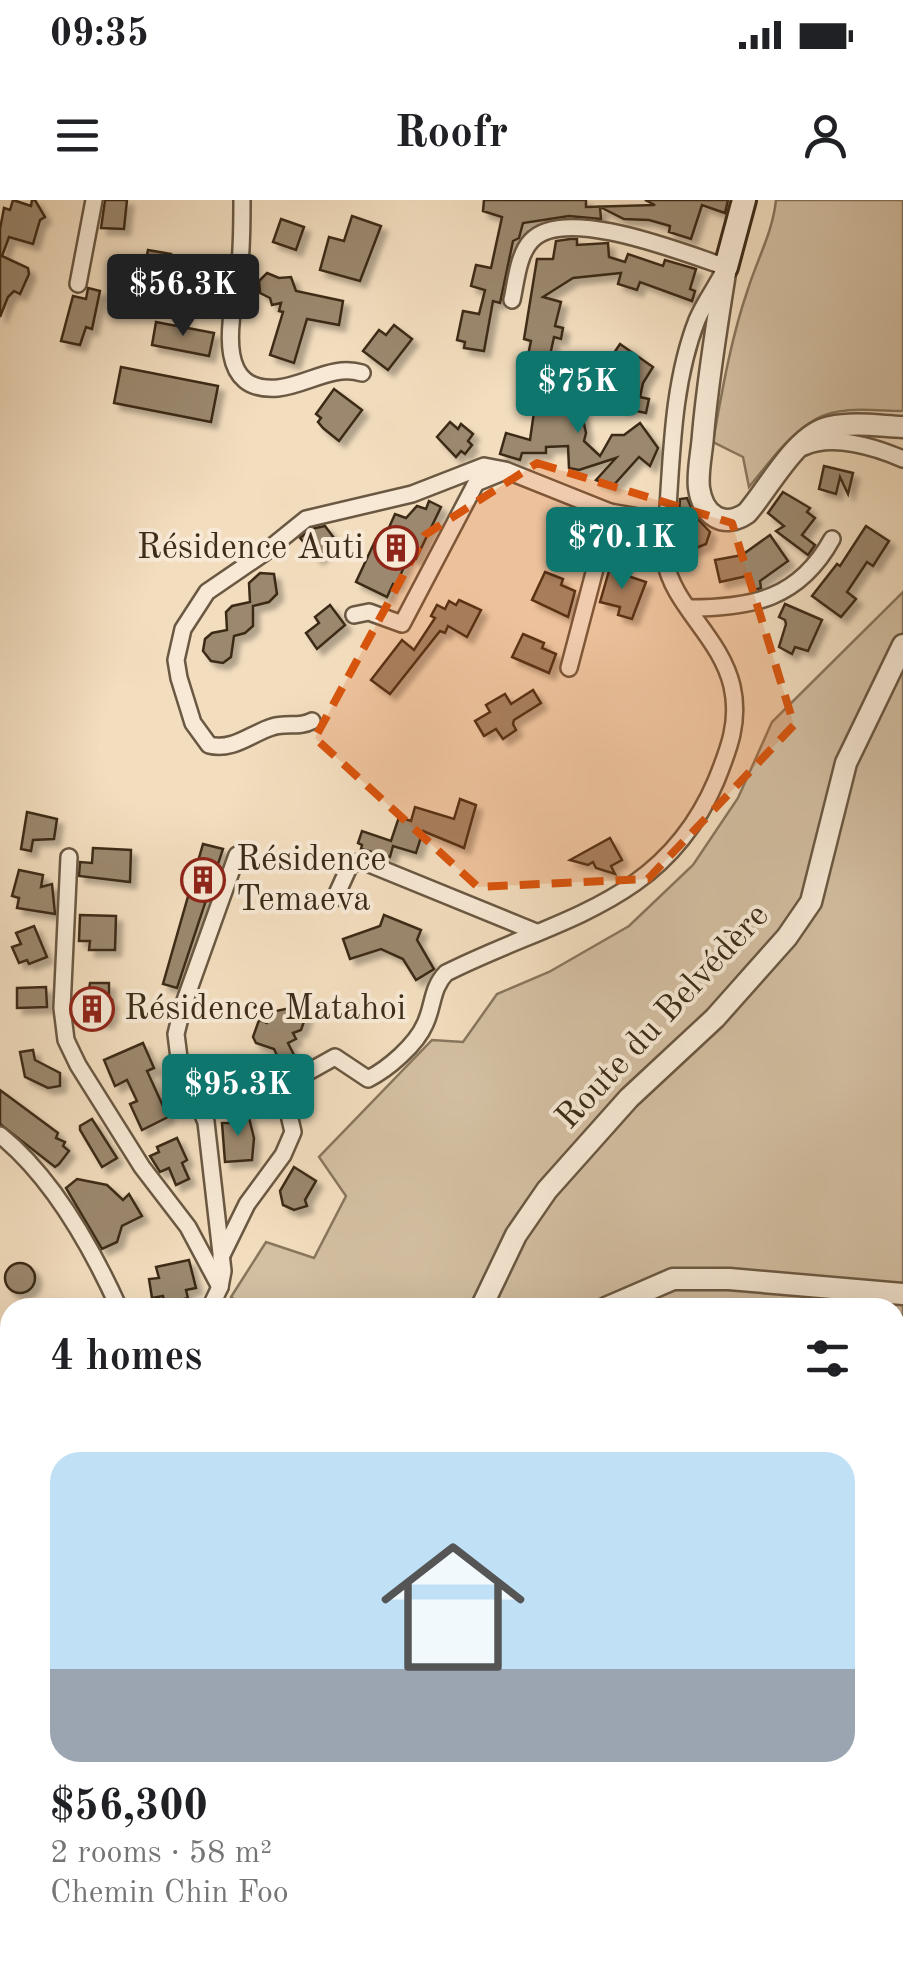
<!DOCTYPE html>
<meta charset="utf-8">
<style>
body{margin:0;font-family:"Old Standard TT",serif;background:#f6f6f6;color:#202124;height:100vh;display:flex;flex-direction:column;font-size:38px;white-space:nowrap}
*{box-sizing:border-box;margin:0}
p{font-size:32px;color:#757577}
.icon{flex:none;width:55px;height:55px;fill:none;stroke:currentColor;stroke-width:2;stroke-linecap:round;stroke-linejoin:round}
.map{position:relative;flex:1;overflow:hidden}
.panel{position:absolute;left:0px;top:1098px;width:905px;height:672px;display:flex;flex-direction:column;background:#fff;border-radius:30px 30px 0 0;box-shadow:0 10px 40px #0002}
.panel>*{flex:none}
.price{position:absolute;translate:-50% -85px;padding:0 22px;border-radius:10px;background:#0f766e;color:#fff;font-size:32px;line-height:65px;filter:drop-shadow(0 2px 5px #0008)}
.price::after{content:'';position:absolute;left:50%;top:60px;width:30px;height:22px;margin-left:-15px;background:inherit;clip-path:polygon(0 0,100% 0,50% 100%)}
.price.selected{background:#222;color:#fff}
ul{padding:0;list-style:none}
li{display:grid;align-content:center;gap:20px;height:530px;padding:0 50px}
li span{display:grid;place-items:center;height:310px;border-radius:30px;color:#555}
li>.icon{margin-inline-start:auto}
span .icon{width:180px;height:180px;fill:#fffc;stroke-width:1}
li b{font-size:42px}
h2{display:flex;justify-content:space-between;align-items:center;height:120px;padding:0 50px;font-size:42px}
.status{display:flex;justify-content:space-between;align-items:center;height:70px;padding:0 50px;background:#fff;direction:ltr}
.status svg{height:28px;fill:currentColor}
header{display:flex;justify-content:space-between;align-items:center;height:130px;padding:0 50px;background:#fff;font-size:45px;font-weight:700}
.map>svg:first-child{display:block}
.green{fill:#d3bfa2;stroke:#88765d;stroke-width:2.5}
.building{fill:#9b886e;stroke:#3d2c18;stroke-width:2.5;filter:url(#shadow)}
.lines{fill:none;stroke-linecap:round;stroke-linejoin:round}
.minor-casing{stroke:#6a5842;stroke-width:20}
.tertiary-casing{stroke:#6a5842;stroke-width:25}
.secondary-casing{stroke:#3d2c18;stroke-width:28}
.minor{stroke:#f7e9d5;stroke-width:15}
.tertiary{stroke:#f7e9d5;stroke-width:20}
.secondary{stroke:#f7e9d5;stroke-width:22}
.marked{fill:#d7540d;fill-opacity:0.2;stroke:#d7540d;stroke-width:8;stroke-dasharray:20 12;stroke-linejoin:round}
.labels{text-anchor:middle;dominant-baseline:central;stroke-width:8;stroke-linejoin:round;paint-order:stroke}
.poi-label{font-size:35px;fill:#3d2c18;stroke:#f7e9d5;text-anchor:start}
.street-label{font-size:35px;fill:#3d2c18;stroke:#f7e9d5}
</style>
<div class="status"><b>09:35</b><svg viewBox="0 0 49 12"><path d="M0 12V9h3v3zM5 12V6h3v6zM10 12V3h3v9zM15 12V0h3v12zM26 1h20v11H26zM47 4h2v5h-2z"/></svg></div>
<header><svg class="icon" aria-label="menu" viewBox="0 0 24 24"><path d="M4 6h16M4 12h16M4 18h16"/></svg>Roofr<svg class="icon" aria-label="person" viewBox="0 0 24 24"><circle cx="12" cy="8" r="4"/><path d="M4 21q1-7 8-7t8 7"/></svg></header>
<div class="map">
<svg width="903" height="1768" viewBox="0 0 903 1768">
<defs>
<filter id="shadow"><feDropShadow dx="6" dy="6" stdDeviation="2.5" flood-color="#0004"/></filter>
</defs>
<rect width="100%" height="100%" fill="#f2ddbe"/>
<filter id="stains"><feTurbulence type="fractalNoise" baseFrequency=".002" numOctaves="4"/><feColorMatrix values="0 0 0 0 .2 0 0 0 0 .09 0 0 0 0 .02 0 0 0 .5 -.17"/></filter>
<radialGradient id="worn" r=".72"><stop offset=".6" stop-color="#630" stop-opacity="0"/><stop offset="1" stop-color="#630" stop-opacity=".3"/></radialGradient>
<g class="green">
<path d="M776,0H903V211C876,211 841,205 816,219C790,233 768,264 749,287L743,257L713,242C722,191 731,138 748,89C757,60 773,31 776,0Z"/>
<polygon points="903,392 903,1768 622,1768 624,1760 895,1760 895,1108 246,1108 231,1097 266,1042 314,1058 346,996 319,957 432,840 463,842 497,794 549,772 629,726 693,665 738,598 772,522"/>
</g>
<g class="building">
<polygon points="13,0 31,6 32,0 35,0 45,17 40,20 33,44 9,37 2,56 28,68 29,74 20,94 14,91 8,97 0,117 0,29 4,8 10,10"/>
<polygon points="105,0 127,0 124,29 101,28"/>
<polygon points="484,0 586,0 586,7 655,5 645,0 728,0 725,13 702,5 691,39 669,32 670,26 649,20 624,19 600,7 601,19 569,16 523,23 519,38 513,41 500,103 493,101 484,151 464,148 465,142 457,140 463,111 479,114 485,90 471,86 476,65 491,68 502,17 483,11"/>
<polygon points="352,16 381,26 360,81 320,70 329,37 344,41"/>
<polygon points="281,19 304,27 296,50 273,42"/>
<polygon points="570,39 577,39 577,45 608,43 609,57 625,62 628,54 663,66 665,60 696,69 690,89 695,91 692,101 640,82 637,90 618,84 621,73 573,78 543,97 561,102 555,126 563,128 561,139 554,137 549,160 528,155 531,141 524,139 537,59 553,59 556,41"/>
<polygon points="148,50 171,54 170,62 205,69 205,72 213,74 210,88 205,87 203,96 165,88 164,97 139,92"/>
<polygon points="267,73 279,78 291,77 296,91 343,101 339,125 307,119 294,163 270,155 283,112 279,111 281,103 272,105 270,98 260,93 259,81"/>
<polygon points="88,88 100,91 92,129 86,127 80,145 61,141 73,96 86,99"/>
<polygon points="156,122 214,133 209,156 152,145"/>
<polygon points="394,125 412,139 388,170 363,151 379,130 386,135"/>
<polygon points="620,144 653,167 643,183 640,197 649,199 646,213 622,208 629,174 624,171 622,163 612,156"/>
<polygon points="121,167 218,186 211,222 114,203"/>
<polygon points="544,184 584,184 584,205 580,206 586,233 584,241 600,256 612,235 624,235 640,223 658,248 650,266 639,257 612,287 596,280 616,258 579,270 569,268 568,246 546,247 546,253 522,253 520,260 500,254 506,233 530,240 534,212 538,209"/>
<polygon points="334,189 362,210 339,241 323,228 318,222 321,218 316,214"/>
<polygon points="450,222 458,229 461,224 473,234 468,241 472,245 465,254 461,251 456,257 437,237"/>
<polygon points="824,266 853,273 848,294 840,277 836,294 819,289"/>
<polygon points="783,292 810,308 807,312 815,318 802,335 815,345 808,355 776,331 784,326 768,313"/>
<polygon points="687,298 695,316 710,332 706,344 676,356 680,299"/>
<polygon points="429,301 441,307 416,359 409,356 396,385 393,384 387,397 356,382 376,339 383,341 395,314 406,318 417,306 426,309"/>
<polygon points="325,326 337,342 317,358 300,338 311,329"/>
<polygon points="866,326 889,341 873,366 867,362 847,392 856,399 841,417 812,396 837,364 840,366"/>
<polygon points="770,335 788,361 760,381 761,388 751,391 747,376 720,382 715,360 742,355"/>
<polygon points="611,364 624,368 622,374 646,382 632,419 618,415 620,407 600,402"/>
<polygon points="545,372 563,379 561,385 575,391 568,417 532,400"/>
<polygon points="260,373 274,374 277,394 269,402 253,406 253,426 245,433 234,436 231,457 223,463 211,461 203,451 205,439 212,433 227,430 226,412 232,406 250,402 249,383"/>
<polygon points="459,400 481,410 467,437 448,426 445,433 440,431 390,494 371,480 402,440 414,450 435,418 431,416 437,405 445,409 449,401 456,405"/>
<polygon points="785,404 822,420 808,451 795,447 792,454 779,447 786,424 785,420 779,417"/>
<polygon points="330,405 345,425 317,449 306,433 319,423 315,417"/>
<polygon points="523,434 544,443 542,448 556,454 549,473 512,457"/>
<polygon points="533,490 541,503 514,520 513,524 516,530 503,539 496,529 484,536 475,521 490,512 486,505 505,494 511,504"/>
<polygon points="460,599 476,605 464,648 423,631 416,653 393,646 390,657 361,649 362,645 358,643 362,631 391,641 399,617 411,621 415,607 454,619"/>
<polygon points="27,612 57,619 54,639 33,640 31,651 21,649"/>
<polygon points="610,638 622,660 611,666 615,674 596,668 593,662 588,665 570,660"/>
<polygon points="203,644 223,649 177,788 163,784"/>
<polygon points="93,648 131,650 130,682 79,676 80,662 92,663"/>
<polygon points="19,670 43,675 41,687 52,684 55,714 17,708 19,698 12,696"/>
<polygon points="80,715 116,716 115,750 89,750 90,741 79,741"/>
<polygon points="384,715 421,730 417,740 434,769 416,780 403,759 381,749 350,759 343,739 380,726"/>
<polygon points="34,726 47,757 29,764 27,760 19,763 12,747 21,744 16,733"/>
<polygon points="90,783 109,783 109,800 112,800 111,817 108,817 108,822 85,821 85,817 74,816 74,802 87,802"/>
<polygon points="46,787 47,807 17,808 17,788"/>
<polygon points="295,807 304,811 306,816 301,830 293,833 296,839 288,843 294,855 280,862 274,849 256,843 253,837 259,820 267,823 271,812"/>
<polygon points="143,843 154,868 147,871 168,917 142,930 130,904 137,901 127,880 115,886 104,860"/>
<polygon points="33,850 35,860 60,873 60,886 48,888 25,877 20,852"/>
<polygon points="0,890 58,933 56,938 65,942 63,946 69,951 59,964 55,967 0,924"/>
<polygon points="248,914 254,938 252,960 225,962 222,923 233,923 233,916"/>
<polygon points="92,919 117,958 102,967 80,930 80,926"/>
<polygon points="177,938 187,960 182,963 189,979 176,985 169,968 160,972 150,956 159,952 157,947"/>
<polygon points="294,967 316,981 305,1000 307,1006 294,1010 283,1005 280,991"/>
<polygon points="77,979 107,985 123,1000 129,994 142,1016 122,1026 117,1042 102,1049 66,988"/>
<polygon points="189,1060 196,1088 186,1090 188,1098 165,1104 163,1096 152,1098 149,1079 159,1078 156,1067"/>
<circle cx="20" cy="1078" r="15"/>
</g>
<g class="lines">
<g class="minor-casing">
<g id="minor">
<path d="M242,0C242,21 242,42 240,63C235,104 207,194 278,188C307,185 333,164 362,173"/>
<polyline points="78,84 94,0"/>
<path d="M804,247C833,234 875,247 903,259"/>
<path d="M689,408C752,408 799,399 832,339"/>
<polyline points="354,415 369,412 402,424 476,283 503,272"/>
<polyline points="569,468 610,312"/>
<path d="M312,521C299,528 286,522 272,527C250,534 233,551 209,545L193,523L179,478L176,460L183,429L207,392L264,353L306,319L412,294L484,266L505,270L610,312L667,322"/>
<polyline points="69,657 62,808 66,840 78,865 142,967 188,1027 220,1087"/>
<polyline points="335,698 350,665 362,661 536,732"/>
<path d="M0,935C53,978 91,1046 119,1108"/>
<path d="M221,1057L247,1004L283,955L293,932L284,893L292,881L335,857L368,879C388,869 416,845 425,824C434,805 431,789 446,773C555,718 663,706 716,581C729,549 740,521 732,486C720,436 673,406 665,360C662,342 667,325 668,307C672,245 674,179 697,120C705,101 717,86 726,67C686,54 564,4 531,41C518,55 516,82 512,100"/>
<polyline points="210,1108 220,1087 223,1071 206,922 179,858 176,834 183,806 237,655"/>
<polyline points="0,1169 10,1181"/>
<polyline points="0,1347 10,1360"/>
<polyline points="0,1732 10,1712"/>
<polyline points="274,1760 281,1768"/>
<polyline points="234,1768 241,1760"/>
<polyline points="465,1768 475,1760"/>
</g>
</g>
<g class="tertiary-casing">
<g id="tertiary">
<path d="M726,67C717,123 708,178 703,235C702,252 697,272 699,288C703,316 724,329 747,313C769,288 796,234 830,227C854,222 879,226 903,227"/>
<polyline points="481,1108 516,1035 547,990 629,898 715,818 787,737 811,702 846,563 903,445"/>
<polyline points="606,1108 673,1079 729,1079 903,1094"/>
<polyline points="895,1600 903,1586"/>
<polyline points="895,1705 899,1716 895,1735"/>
<polyline points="872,1768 878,1760"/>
</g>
</g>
<g class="secondary-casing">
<polyline id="secondary" points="726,67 744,0"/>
</g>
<use href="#minor" class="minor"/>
<use href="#tertiary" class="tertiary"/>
<use href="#secondary" class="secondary"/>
</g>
<path class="marked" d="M537,263L732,323L794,525L648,679L478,687L315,538L425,335Z"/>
<defs>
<g id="building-ring" transform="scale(2.25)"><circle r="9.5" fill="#f7e9d5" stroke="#8f2418" stroke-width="1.5"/><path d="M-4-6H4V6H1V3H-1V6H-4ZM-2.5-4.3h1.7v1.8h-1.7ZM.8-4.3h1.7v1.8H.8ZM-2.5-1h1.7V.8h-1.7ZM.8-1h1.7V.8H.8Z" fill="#8f2418"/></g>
</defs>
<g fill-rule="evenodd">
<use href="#building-ring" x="396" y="348"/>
<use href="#building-ring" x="203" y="680"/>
<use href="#building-ring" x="92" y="809"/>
</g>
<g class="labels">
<g class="poi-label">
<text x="364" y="348" text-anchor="end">Résidence Auti</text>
<text x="236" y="660">Résidence<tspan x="236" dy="40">Temaeva</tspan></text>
<text x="124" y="809">Résidence Matahoi</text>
</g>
<g class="street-label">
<text transform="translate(663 817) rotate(-47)">Route du Belvédère</text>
</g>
</g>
<rect width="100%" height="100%" filter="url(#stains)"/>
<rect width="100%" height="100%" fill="url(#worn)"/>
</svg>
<b class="price selected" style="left:183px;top:139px">$56.3K</b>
<b class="price" style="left:578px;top:236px">$75K</b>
<b class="price" style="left:622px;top:392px">$70.1K</b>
<b class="price" style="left:238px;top:939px">$95.3K</b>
<section class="panel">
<h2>4 homes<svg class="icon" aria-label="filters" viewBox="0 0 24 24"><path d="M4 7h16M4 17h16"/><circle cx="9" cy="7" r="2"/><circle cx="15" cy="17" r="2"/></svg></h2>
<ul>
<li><span style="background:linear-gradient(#bfe0f5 70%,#9aa5b1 0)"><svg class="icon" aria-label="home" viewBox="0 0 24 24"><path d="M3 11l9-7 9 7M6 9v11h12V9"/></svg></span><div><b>$56,300</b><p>2 rooms · 58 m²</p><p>Chemin Chin Foo</p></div></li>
</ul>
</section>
</div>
